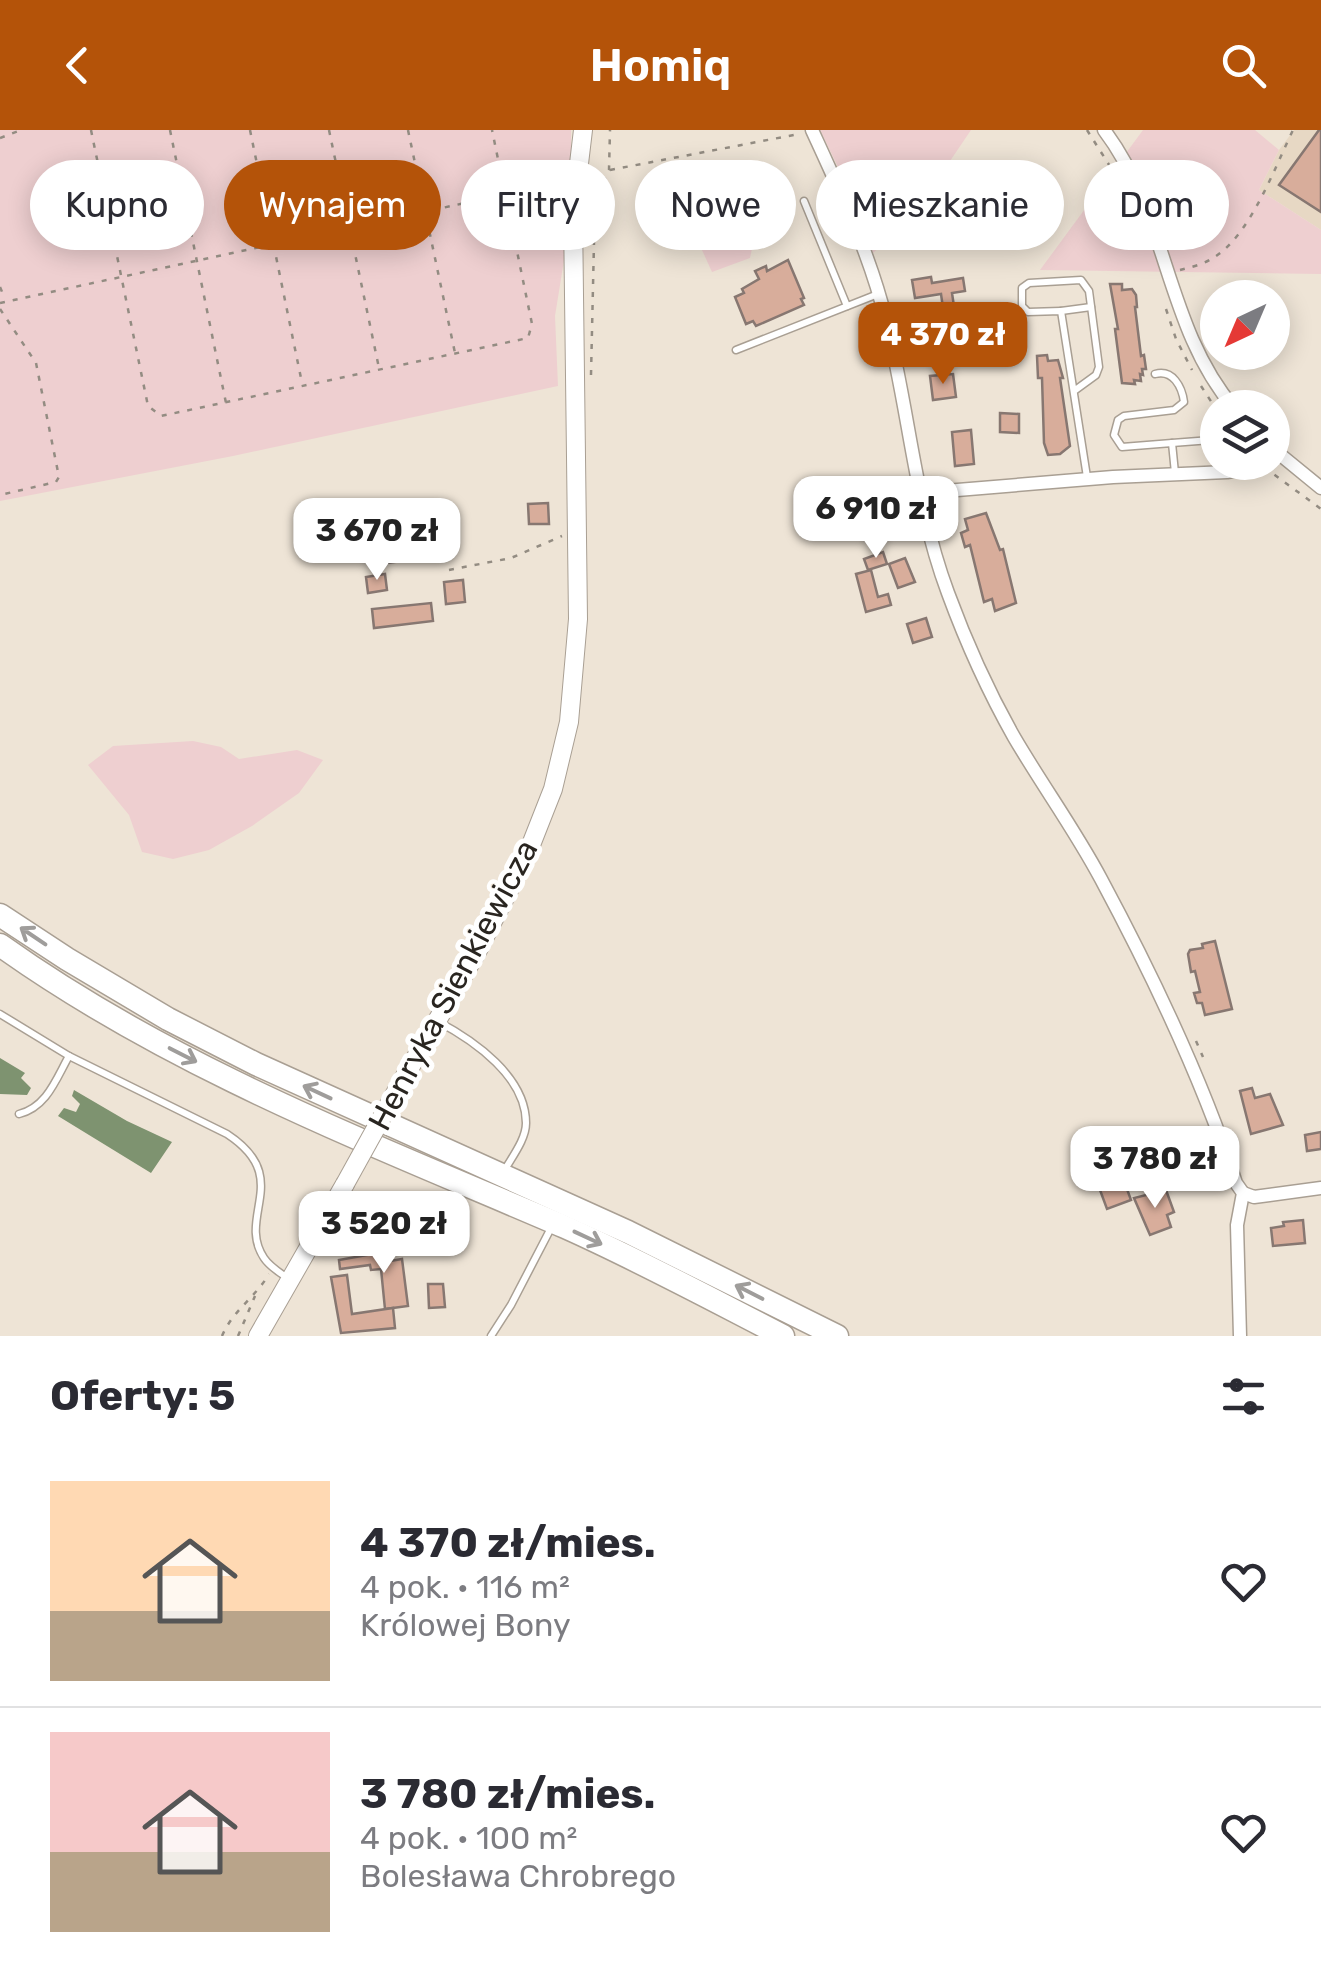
<!DOCTYPE html>
<html lang="pl">
<meta charset="utf-8">
<style>
body{margin:0;font-family:Rubik,sans-serif;background:#f2f2f3;color:#2b2b33;height:100vh;display:flex;flex-direction:column;font-size:38px;white-space:nowrap}
*{box-sizing:border-box;margin:0}
p{font-size:32px;color:#7c7c81}
.icon{flex:none;width:55px;height:55px;fill:none;stroke:currentColor;stroke-width:2;stroke-linecap:round;stroke-linejoin:round}
.map{position:relative;height:1206px;overflow:hidden}
.side{display:flex;flex-direction:column;background:#fff;flex:1}
.side>*{flex:none}
.guide{position:absolute;left:30px;top:30px;width:1262px;height:90px;display:flex;gap:20px}
.needle{width:65px;rotate:224deg}
.buttons{position:absolute;left:1200px;top:150px;display:grid;gap:20px}
.buttons a{display:grid;place-items:center;width:90px;height:90px;border-radius:50%;background:#fff;box-shadow:0 5px 25px #0003;font-size:50px}
.price{position:absolute;translate:-50% -85px;padding:0 22px;border-radius:20px;background:#fff;color:#222;font-size:32px;line-height:65px;filter:drop-shadow(0 2px 5px #0008)}
.price::after{content:'';position:absolute;left:50%;top:60px;width:30px;height:22px;margin-left:-15px;background:inherit;clip-path:polygon(0 0,100% 0,50% 100%)}
.price.current{background:#b45309;color:#fff}
ul{padding:0;list-style:none}
li{display:flex;align-items:center;gap:30px;height:250px;padding:0 50px}
li+li{border-top:2px solid #e1e1e2}
li span{display:grid;place-items:center;flex:none;width:280px;height:200px;border-radius:0px;color:#555}
li>.icon{margin-inline-start:auto}
span .icon{width:120px;height:120px;fill:#fffc;stroke-width:1}
li b{font-size:42px}
h2{display:flex;justify-content:space-between;align-items:center;height:120px;padding:0 50px;font-size:42px}
.chip{padding:0 35px;border-radius:45px;background:#fff;box-shadow:0 5px 25px #0003;font-size:35px;line-height:90px}
.chip.current{background:#b45309;color:#fff}
header{display:flex;justify-content:space-between;align-items:center;height:130px;padding:0 50px;background:#b45309;color:#fff;font-size:45px;font-weight:600}
.map>svg:first-child{display:block}
.built{fill:#e7d8c4}
.green{fill:#eecfd0}
.water{fill:#7e9370}
.building{fill:#d8ad9b;stroke:#877771;stroke-width:2.5}
.lines{fill:none;stroke-linecap:round;stroke-linejoin:round}
.lane-casing{stroke:#a99f93;stroke-width:9}
.street-casing{stroke:#a99f93;stroke-width:15}
.secondary-casing{stroke:#a99f93;stroke-width:20}
.highway-casing{stroke:#a99f93;stroke-width:25}
.path{stroke:#938c82;stroke-width:2.5;stroke-dasharray:5 8;stroke-linecap:butt}
.lane{stroke:#fff;stroke-width:6}
.street{stroke:#fff;stroke-width:12}
.secondary{stroke:#fff;stroke-width:18}
.highway{stroke:#fff;stroke-width:22}
.secondary-bridge-casing{stroke:#a99f93;stroke-width:20;stroke-linecap:butt}
.secondary-bridge{stroke:#fff;stroke-width:18}
.oneway{stroke:#9f9d9b}
.labels{text-anchor:middle;dominant-baseline:central;stroke-width:10;stroke-linejoin:round;paint-order:stroke}
.street-label{font-size:32px;fill:#292520;stroke:#fff}
</style>
<header><svg class="icon" aria-label="back" viewBox="0 0 24 24"><path d="M15 5l-7 7 7 7"/></svg>Homiq<svg class="icon" aria-label="search" viewBox="0 0 24 24"><circle cx="10" cy="10" r="6"/><path d="M15 15l6 6"/></svg></header>
<div class="map">
<svg width="1321" height="1206" viewBox="0 0 1321 1206">
<rect width="100%" height="100%" fill="#eee4d6"/>
<polygon class="built" points="1294,0 1321,0 1321,100 1259,60 1279,20"/>
<g class="green">
<polygon points="0,0 571,0 571,31 506,40 512,70 550,62 550,113 566,118 555,186 558,256 233,326 0,371"/>
<polygon points="820,0 971,0 910,90 873,123 855,72"/>
<polygon points="1143,0 1255,0 1279,20 1259,60 1321,100 1321,144 1040,140"/>
<polygon points="753,114 750,128 712,142 702,120"/>
<polygon points="193,611 221,617 239,629 297,620 323,630 299,663 252,696 209,720 173,729 142,722 129,685 88,635 113,616"/>
</g>
<g class="water">
<polygon points="0,928 25,943 21,948 31,958 27,965 0,964"/>
<polygon points="74,960 127,991 172,1012 151,1043 58,986 64,978 76,982 80,974 72,966"/>
</g>
<g class="building">
<polygon points="1319,0 1321,0 1321,82 1279,55"/>
<polygon points="524,72 548,72 549,110 524,110"/>
<polygon points="788,130 804,168 801,169 804,175 756,196 753,191 746,194 735,167 744,163 742,159 759,149 755,141 766,136 767,141"/>
<polygon points="931,147 932,153 963,148 965,161 952,163 955,183 944,185 941,164 915,168 912,150"/>
<polygon points="1110,154 1122,154 1122,160 1132,159 1136,165 1137,177 1135,177 1141,226 1144,225 1146,239 1142,239 1143,245 1140,244 1141,251 1134,250 1135,254 1122,253 1115,199 1118,199"/>
<polygon points="1047,225 1048,231 1058,230 1063,248 1060,248 1070,316 1060,324 1048,325 1044,313 1042,248 1038,248 1037,226"/>
<polygon points="953,244 956,267 933,270 930,246"/>
<polygon points="1000,283 1019,284 1019,303 1000,302"/>
<polygon points="971,300 974,334 955,336 952,302"/>
<polygon points="548,373 549,394 529,394 528,374"/>
<polygon points="986,383 1000,420 1003,419 1016,473 995,481 992,469 984,472 970,415 965,417 961,403 968,400 965,389"/>
<polygon points="429,408 431,428 375,434 373,414"/>
<polygon points="883,422 887,434 868,440 864,429"/>
<polygon points="905,428 915,452 898,458 889,434"/>
<polygon points="871,440 878,467 888,464 891,475 866,482 856,444"/>
<polygon points="385,444 387,460 368,463 366,447"/>
<polygon points="463,450 465,472 446,474 444,452"/>
<polygon points="431,473 433,491 374,498 372,479"/>
<polygon points="926,488 932,507 913,513 907,494"/>
<polygon points="1215,811 1232,879 1205,885 1202,873 1197,873 1194,863 1200,862 1195,841 1191,842 1188,824 1190,820 1203,818 1202,814"/>
<polygon points="1252,958 1255,968 1270,964 1283,995 1251,1004 1240,961"/>
<polygon points="1321,1002 1321,1019 1307,1021 1305,1005"/>
<polygon points="1124,1051 1131,1070 1107,1079 1100,1060"/>
<polygon points="1166,1060 1174,1082 1167,1085 1171,1097 1150,1105 1134,1068"/>
<polygon points="1303,1090 1305,1113 1273,1116 1271,1098 1284,1096 1283,1092"/>
<polygon points="389,1121 390,1131 402,1129 408,1176 385,1179 381,1139 371,1140 370,1135 340,1139 339,1130"/>
<polygon points="347,1145 352,1184 393,1178 395,1198 341,1203 331,1147"/>
<polygon points="428,1154 443,1154 445,1177 429,1178"/>
</g>
<g class="lines">
<g class="lane-casing">
<g id="lane">
<polyline points="528,58 575,55"/>
<polyline points="804,71 847,176"/>
<polyline points="1061,181 1091,177"/>
<polyline points="736,220 878,164"/>
<path d="M1155,244C1173,239 1182,257 1184,272L1174,280L1124,286L1118,290L1114,305L1122,317L1172,313L1175,343"/>
<polyline points="1074,261 1096,245 1099,237 1089,161 1081,150 1029,153 1022,158 1022,176 1028,182 1061,181 1087,347"/>
<polyline points="1172,313 1211,310"/>
<path d="M0,884L69,926L227,1004C294,1048 236,1086 264,1128C270,1137 280,1143 289,1149"/>
<path d="M437,891C475,911 526,947 526,993C526,1010 511,1028 503,1043"/>
<path d="M19,984C47,977 56,949 69,926"/>
<polyline points="491,1206 511,1175 551,1098"/>
</g>
</g>
<g class="street-casing">
<g id="street">
<path d="M812,0C840,61 870,124 886,190C909,280 915,375 948,463C966,512 988,561 1014,607C1042,655 1075,700 1101,749C1153,846 1202,948 1236,1053L1243,1063L1237,1095L1240,1206"/>
<path d="M1104,0C1168,84 1165,197 1234,278"/>
<polyline points="1272,318 1321,358"/>
<polyline points="921,363 1113,347 1227,342 1244,339 1254,332"/>
<polyline points="1243,1063 1254,1067 1321,1058"/>
</g>
</g>
<g class="secondary-casing">
<g id="secondary">
<polyline points="397,960 478,820 527,725 553,659 569,592 578,489 573,84 583,0"/>
<polyline points="258,1206 345,1054"/>
</g>
</g>
<g class="highway-casing">
<g id="highway">
<polyline points="0,785 67,829 168,889 256,934 628,1102 837,1206"/>
<path d="M0,815C172,938 372,1014 565,1097C639,1130 711,1169 783,1206"/>
</g>
</g>
<g class="path">
<polyline points="91,0 148,276 161,286 528,208 532,194 492,0"/>
<polyline points="170,0 226,273"/>
<polyline points="250,0 302,253"/>
<polyline points="329,0 379,238"/>
<polyline points="408,0 455,223"/>
<polyline points="1087,0 1118,49"/>
<polyline points="0,8 21,0"/>
<polyline points="610,40 799,4"/>
<path d="M1180,140C1192,137 1205,134 1216,126C1251,103 1275,37 1293,0"/>
<polyline points="0,157 5,169"/>
<polyline points="0,173 521,61"/>
<polyline points="0,179 36,233 59,347 56,352 0,365"/>
<polyline points="1166,179 1176,209 1192,240"/>
<polyline points="591,245 595,68 609,40 610,0"/>
<polyline points="1201,256 1218,282"/>
<polyline points="1264,337 1321,379"/>
<polyline points="449,440 511,428 562,406"/>
<polyline points="1196,911 1203,927"/>
<path d="M222,1206C233,1180 255,1168 269,1144"/>
<polyline points="238,1206 255,1166"/>
</g>
<use href="#lane" class="lane"/>
<use href="#street" class="street"/>
<use href="#secondary" class="secondary"/>
<use href="#highway" class="highway"/>
<g class="secondary-bridge-casing">
<polyline id="secondary-bridge" points="345,1054 397,960"/>
</g>
<use href="#secondary-bridge" class="secondary-bridge"/>
</g>
<defs><path id="oneway-shaft" d="M-6 0H5M1.5-3L5.5 0L1.5 3" fill="none" stroke-width="1.6" stroke-linecap="round" stroke-linejoin="round" transform="scale(2.5)"/></defs>
<g class="oneway">
<use href="#oneway-shaft" transform="translate(33 806) rotate(-146)"/>
<use href="#oneway-shaft" transform="translate(183 925) rotate(27)"/>
<use href="#oneway-shaft" transform="translate(317 962) rotate(-155)"/>
<use href="#oneway-shaft" transform="translate(588 1108) rotate(25)"/>
<use href="#oneway-shaft" transform="translate(749 1162) rotate(-153)"/>
</g>
<g class="labels">
<g class="street-label">
<text transform="translate(453 855) rotate(-62)">Henryka Sienkiewicza</text>
</g>
</g>
</svg>
<div class="buttons">
<a><svg class="needle" viewBox="-14 -14 28 28"><path d="M0-13l5 13h-10z" fill="#e53935"/><path d="M0 13l5-13h-10z" fill="#7c7c81"/></svg></a>
<a><svg class="icon" aria-label="layers" viewBox="0 0 24 24"><path d="M12 4l9 5-9 5-9-5zM3 14l9 5 9-5"/></svg></a>
</div>
<b class="price current" style="left:943px;top:257px">4 370 zł</b>
<b class="price" style="left:876px;top:431px">6 910 zł</b>
<b class="price" style="left:377px;top:453px">3 670 zł</b>
<b class="price" style="left:1155px;top:1081px">3 780 zł</b>
<b class="price" style="left:384px;top:1146px">3 520 zł</b>
<div class="guide">
<a class="chip">Kupno</a>
<a class="chip current">Wynajem</a>
<a class="chip">Filtry</a>
<a class="chip">Nowe</a>
<a class="chip">Mieszkanie</a>
<a class="chip">Dom</a>
</div>
</div>
<section class="side">
<h2>Oferty: 5<svg class="icon" aria-label="filters" viewBox="0 0 24 24"><path d="M4 7h16M4 17h16"/><circle cx="9" cy="7" r="2"/><circle cx="15" cy="17" r="2"/></svg></h2>
<ul>
<li><span style="background:linear-gradient(#ffd9b3 65%,#b9a48a 0)"><svg class="icon" aria-label="home" viewBox="0 0 24 24"><path d="M3 11l9-7 9 7M6 9v11h12V9"/></svg></span><div><b>4 370 zł/mies.</b><p>4 pok. · 116 m²</p><p>Królowej Bony</p></div><svg class="icon" aria-label="heart" viewBox="0 0 24 24"><path d="M12 20l-8-8c-3-5 5-10 8-4 3-6 11-1 8 4z"/></svg></li>
<li><span style="background:linear-gradient(#f6c9c9 60%,#b9a48a 0)"><svg class="icon" aria-label="home" viewBox="0 0 24 24"><path d="M3 11l9-7 9 7M6 9v11h12V9"/></svg></span><div><b>3 780 zł/mies.</b><p>4 pok. · 100 m²</p><p>Bolesława Chrobrego</p></div><svg class="icon" aria-label="heart" viewBox="0 0 24 24"><path d="M12 20l-8-8c-3-5 5-10 8-4 3-6 11-1 8 4z"/></svg></li>
</ul>
</section>
